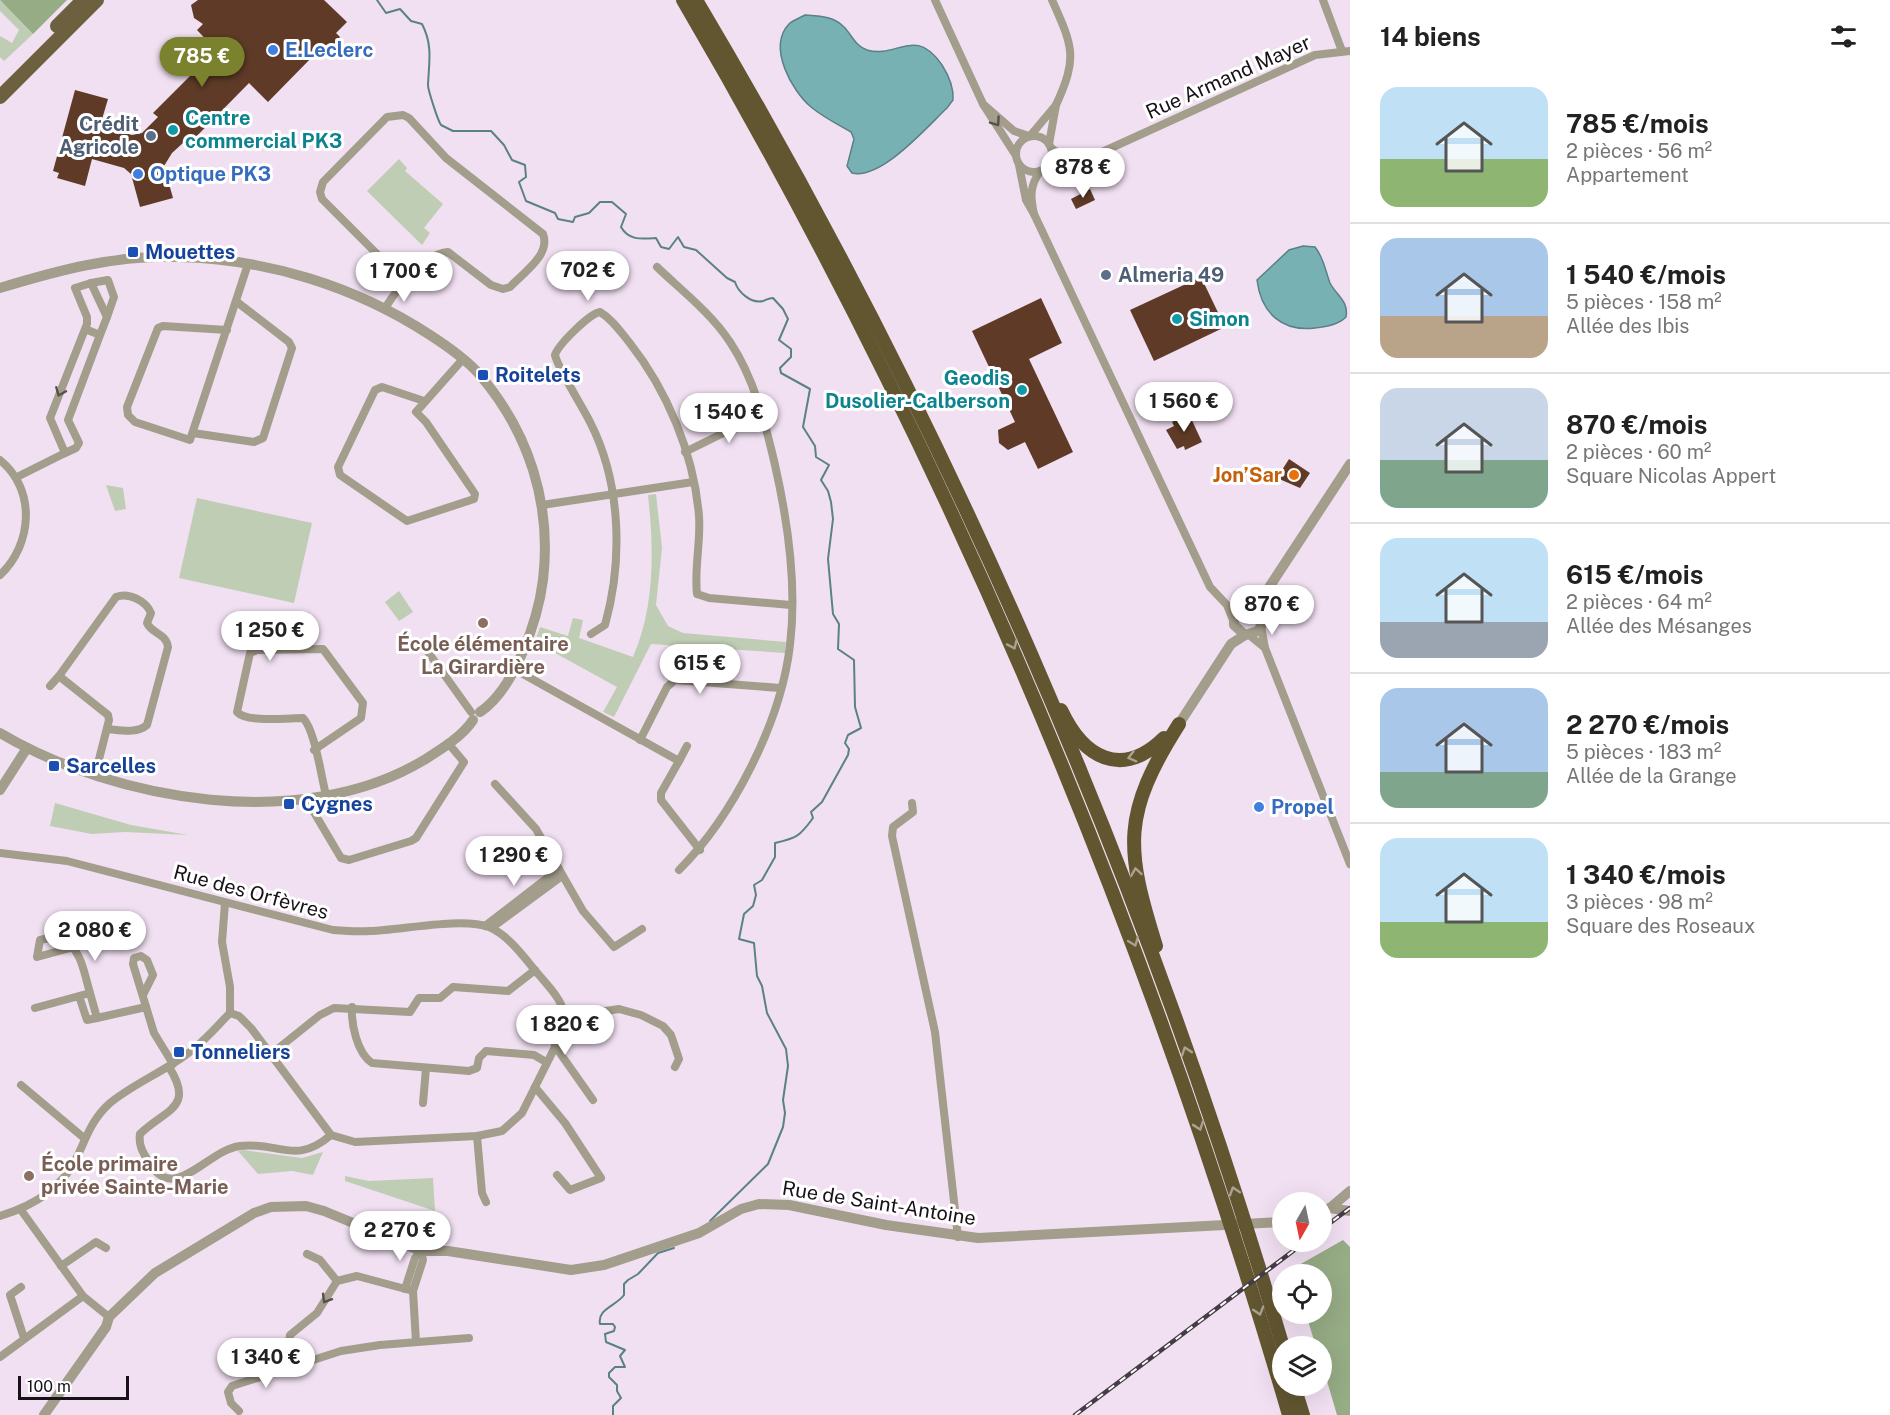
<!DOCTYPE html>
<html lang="fr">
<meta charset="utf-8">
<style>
body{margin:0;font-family:"Public Sans",sans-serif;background:#f6f6f6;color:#222;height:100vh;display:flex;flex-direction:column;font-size:22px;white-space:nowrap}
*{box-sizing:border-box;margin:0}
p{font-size:20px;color:#767676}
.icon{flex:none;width:33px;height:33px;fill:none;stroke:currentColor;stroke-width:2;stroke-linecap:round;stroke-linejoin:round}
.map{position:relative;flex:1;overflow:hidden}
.details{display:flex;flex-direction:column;background:#fff;width:540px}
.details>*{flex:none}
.needle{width:39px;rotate:189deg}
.controls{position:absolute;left:1272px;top:1192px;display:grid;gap:12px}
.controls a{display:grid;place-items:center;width:60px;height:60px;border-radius:50%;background:#fff;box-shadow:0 6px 24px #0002;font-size:30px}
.scale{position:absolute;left:18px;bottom:15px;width:111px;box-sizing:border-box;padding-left:6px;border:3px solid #181218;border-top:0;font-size:16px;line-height:21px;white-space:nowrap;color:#181218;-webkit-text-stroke:4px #fff;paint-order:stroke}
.price{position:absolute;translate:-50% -51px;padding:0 14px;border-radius:21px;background:#fff;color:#222;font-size:20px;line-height:39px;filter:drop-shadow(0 2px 3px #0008)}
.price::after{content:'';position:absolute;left:50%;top:36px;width:18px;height:14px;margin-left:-9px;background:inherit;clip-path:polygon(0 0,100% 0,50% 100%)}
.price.current{background:#7a822e;color:#fff}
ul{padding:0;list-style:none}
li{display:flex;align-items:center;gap:18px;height:150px;padding:0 30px}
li+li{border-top:2px solid #e0e0e0}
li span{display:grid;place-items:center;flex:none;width:168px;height:120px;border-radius:18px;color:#555}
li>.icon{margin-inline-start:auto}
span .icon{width:72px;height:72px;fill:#fffc;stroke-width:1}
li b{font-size:26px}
h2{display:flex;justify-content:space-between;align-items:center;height:72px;padding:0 30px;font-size:26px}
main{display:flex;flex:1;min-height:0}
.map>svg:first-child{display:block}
.green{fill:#bfcdb4}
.forest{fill:#96ac85}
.water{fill:#77b1b4;stroke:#5a8185;stroke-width:1.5}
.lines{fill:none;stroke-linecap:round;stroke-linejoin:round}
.stream{stroke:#5a8185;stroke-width:2}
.building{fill:#5f3b27}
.minor{stroke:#a39d8b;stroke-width:8}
.tertiary{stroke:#a39d8b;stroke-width:10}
.primary{stroke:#6c603f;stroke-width:14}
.trunk{stroke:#625631;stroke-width:14}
.rail-casing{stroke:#453c45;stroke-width:4.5}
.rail{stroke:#fff;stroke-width:2;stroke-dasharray:7;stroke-linecap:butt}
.oneway{stroke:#57514c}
.oneway2{stroke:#a9a28e}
.shop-dot{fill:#3f7fe0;stroke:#fff;stroke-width:2}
.culture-dot{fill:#0f9aa8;stroke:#fff;stroke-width:2}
.service-dot{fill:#5c6f8a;stroke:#fff;stroke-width:2}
.transit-dot{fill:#1a4fb4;stroke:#fff;stroke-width:2}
.food-dot{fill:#e8710a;stroke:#fff;stroke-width:2}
.education-dot{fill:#8d6e63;stroke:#fff;stroke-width:2}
.labels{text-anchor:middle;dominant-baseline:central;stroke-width:6;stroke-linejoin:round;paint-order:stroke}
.shop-label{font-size:20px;font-weight:bold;fill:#366cbe;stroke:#fff;text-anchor:start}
.street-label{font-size:20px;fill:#181218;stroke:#fff}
.culture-label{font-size:20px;font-weight:bold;fill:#0d838f;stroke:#fff;text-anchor:start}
.service-label{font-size:20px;font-weight:bold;fill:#4e5e75;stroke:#fff;text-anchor:end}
.transit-label{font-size:20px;font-weight:bold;fill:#164399;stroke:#fff;text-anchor:start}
.food-label{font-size:20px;font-weight:bold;fill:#c56008;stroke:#fff;text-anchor:end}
.education-label{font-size:20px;font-weight:bold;fill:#785e54;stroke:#fff}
</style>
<main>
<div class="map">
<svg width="1350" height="1415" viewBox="0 0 1350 1415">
<rect width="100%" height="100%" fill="#f1e0f2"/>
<g class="green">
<polygon points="0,0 33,34 4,61 0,57 0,36 12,43 19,30 0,11"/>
<polygon points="399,159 407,168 405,171 443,204 424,228 430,233 422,245 367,191"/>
<polygon points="106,485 123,488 126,509 115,511"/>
<path d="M656,494L662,548L656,605L668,626L683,633L786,642L785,653L651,644L614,717L603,712L617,687L535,642L540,627L568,636L573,618L583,620L579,638L633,657C655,607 654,549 648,495Z"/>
<polygon points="197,498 312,523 294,603 179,578"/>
<polygon points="399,591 413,612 399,621 385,602"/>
<polygon points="55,803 131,825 188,835 125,832 92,834 50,826"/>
<polygon points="243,1150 302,1158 323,1152 313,1175 292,1171 258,1174 238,1151"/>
<polygon points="345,1176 369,1181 433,1178 435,1211 345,1181"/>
</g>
<g class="forest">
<polygon points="0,0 67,0 33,34"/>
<polygon points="1343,1240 1350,1247 1350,1415 1337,1415 1322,1364 1322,1347 1316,1347 1306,1314 1322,1314 1322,1275 1294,1275 1292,1269"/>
</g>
<g class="water">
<path d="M805,15C819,16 834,16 844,27C852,35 855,46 867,50C897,59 915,25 942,65C949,76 954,87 953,100L947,108C926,128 881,180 852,173L847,166L854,139L851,132C837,124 823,117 811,107C792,91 767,47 789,24C793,20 800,18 805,15Z"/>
<path d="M1303,246L1315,247C1324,258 1325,270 1330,283C1336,295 1349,301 1346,317C1338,325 1326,327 1315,328C1282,332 1261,313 1257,280L1289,250Z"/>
</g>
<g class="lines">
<g class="stream">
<path d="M377,0L386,13L400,9L411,21L422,24C433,45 429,62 428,85C428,90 438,121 441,125L453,131H491L504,145L512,160L525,165L526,177L519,182L526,201L555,213L558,219L573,222L575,217L589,213L600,202H612L626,214L621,227C629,241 642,239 656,238L661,247L669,249L678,237L684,247L696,250L727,278L735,282C738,292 751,304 763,301C766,300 769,298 773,298L783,309L788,319L779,340L791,349V357L780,368L781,373L810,389L803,427L815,446L816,457L829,465L821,480L828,491L831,502L833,519L828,559L833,614L839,624L838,649L854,660L855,707L861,728L848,735L845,743L849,749L848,755L822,802L811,812L813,818C800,836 797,838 775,843V857L762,880L754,885L756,895L753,906L744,914L739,939L754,943L757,976L762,986L767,1013L786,1049L788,1066L783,1100L785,1113L783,1127L768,1164L710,1221"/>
<path d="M613,1415V1406L621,1398L617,1391V1385L609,1377V1373L615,1367H625L620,1356L625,1350L606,1342L605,1334L614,1331L615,1327L613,1324H600C597,1309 616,1306 624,1295V1284L628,1280L638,1274L658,1253L674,1248"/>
</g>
</g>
<g class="building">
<polygon points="198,0 324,0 347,22 336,33 340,37 333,46 323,56 318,51 268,102 249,83 187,146 184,142 172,153 164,166 173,198 140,207 131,174 124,168 92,159 85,186 57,178 59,173 53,171 75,90 108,99 100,126 132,135 142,133 158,117 153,113 216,50 197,30 203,24 194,18 191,5"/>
<polygon points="1090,189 1095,200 1076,209 1071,199"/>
<polygon points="1201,277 1225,327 1154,361 1130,310"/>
<polygon points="1041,298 1062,343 1029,359 1073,452 1038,469 1025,442 1008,450 999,443 998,430 1015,422 972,331"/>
<polygon points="1189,414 1202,442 1185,450 1184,446 1177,449 1166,430 1174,426 1172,422"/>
<polygon points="1289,459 1310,473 1300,488 1277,478"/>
</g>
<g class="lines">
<g class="minor">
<polyline points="935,0 983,104"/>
<path d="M1052,0C1073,47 1078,57 1056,105"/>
<polyline points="1323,0 1342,51"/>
<polyline points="1030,136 1056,105 1049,144"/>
<circle cx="1034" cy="154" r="18"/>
<polyline points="1015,154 983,104 1014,131 1029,136"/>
<polyline points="1089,158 1315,55 1350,51"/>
<path d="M1019,165L1026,200L1034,214C1030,196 1030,186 1040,171"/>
<polyline points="1045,168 1080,162 1089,158 1065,157 1051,148"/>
<polyline points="1034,214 1210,587 1227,605 1233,620"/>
<path d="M657,267C681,290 711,313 730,342C754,378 765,422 775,465C788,522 797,587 790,645C781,722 733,816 679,870"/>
<polyline points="91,283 108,280 114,297 107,317"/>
<path d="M385,308C398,288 422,254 448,252L491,285L503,289L510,287C523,273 551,255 543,234L446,158L409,118L403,115L387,117L323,182L320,192L322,199L405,282"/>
<polyline points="85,329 100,335 68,420 79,443 76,448 65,453 50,418 87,324 87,317 75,288 91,283 107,317 100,335"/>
<polyline points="227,330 163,326 158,328 127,407 128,415 135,422 190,440 248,264"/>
<polyline points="424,401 382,387 375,390 338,467 340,475 407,521 474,499 475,494 426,422 416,412 463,359"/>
<polyline points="193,433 254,442 263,438 292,348 289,342 237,302"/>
<polyline points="685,452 762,414"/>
<path d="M0,460C36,489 33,544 0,575"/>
<polyline points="17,477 65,453"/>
<polyline points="542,505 693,482"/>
<polyline points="1261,626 1265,648 1350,864"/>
<path d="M591,634L605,625C623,561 621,484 591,424C584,409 557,367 555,355C558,345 589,314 600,312C612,319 620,331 629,342C667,390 694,454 699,516C701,541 694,569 697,594L709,598L791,605"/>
<polyline points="1249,635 1265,648"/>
<polyline points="423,645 471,712"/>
<polyline points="514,669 679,761 661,793 661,800 700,850"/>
<path d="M59,676L116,597C129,592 146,601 151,613L147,623C152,634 166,633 168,647L147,725C137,734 120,730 107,729"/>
<polyline points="50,686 59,676 108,715 109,720 95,775"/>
<polyline points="640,740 667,687 675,680 780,688"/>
<path d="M314,750L361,718L363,703L323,649L257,650L250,653L237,712C247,723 288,718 303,718C315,730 321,776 326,795"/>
<polyline points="679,761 687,746"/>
<polyline points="495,784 536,829 583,911 614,947 642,929"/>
<polyline points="309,798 312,809 341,858 349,860 411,841 416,838 464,762 448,743"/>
<polyline points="912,803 913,812 893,827 892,836 935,1032 958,1237"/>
<path d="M0,853L67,861L333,930C345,931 357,932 370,931C401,930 462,917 489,927C509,935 526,960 539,975C558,997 569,1006 561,1035L522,1113L502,1131L477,1136L355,1142L331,1135L251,1028L239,1016L230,1013"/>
<polyline points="485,926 559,869"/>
<polyline points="494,926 562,876"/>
<path d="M74,947L37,957L40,940L63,935C83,957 82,965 90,993"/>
<polyline points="143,995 153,975 147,960 141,956 134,958 133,964 154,1033 173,1064"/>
<path d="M352,1007C351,1024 357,1053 372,1063L469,1071L477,1068L479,1058L486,1051L534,1055L546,1062"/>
<polyline points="35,1008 90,993 97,1018 87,1020 79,996"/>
<polyline points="565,1017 619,1009 641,1015 663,1026 671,1035 679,1059 675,1067"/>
<polyline points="97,1018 146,1007"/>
<polyline points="555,1046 593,1100"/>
<polyline points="270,1055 320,1015 334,1008 410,1012 419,998 440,998 453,987 508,991 535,970"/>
<path d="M169,1067C195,1108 166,1109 140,1134C138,1146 144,1154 150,1164C175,1204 207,1150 240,1146C279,1141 295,1166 331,1135"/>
<polyline points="21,1085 84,1138"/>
<polyline points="535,1087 565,1123 601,1178 570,1190 557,1175"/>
<polyline points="423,1103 426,1068"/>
<polyline points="477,1136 482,1193 486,1202"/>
<polyline points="21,1210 83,1296 109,1317"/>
<path d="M0,1216C33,1206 62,1189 77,1157C87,1136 92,1119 110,1103C133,1084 163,1072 187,1054C203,1043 216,1027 230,1013V987L222,942L225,903"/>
<polyline points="307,1254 320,1260 337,1281"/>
<polyline points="61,1266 96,1242 106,1248"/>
<polyline points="21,1287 10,1295 24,1338"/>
<polyline points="405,1289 415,1258 421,1251"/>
<polyline points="416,1342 413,1291 423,1260 421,1251"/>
<polyline points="0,1357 83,1296"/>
<polyline points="292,1367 288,1352 290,1335 317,1313 337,1281 357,1276 413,1291"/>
<polyline points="239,1411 231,1403 228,1392 232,1386 341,1351 380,1345 469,1338"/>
</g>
<g class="tertiary">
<path d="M0,288C59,270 115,255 178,257C267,259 355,286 430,335C447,346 466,359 479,374C529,432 552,504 543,580C538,619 515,689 480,712"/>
<polyline points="1250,607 1264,595 1350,464"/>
<polyline points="1261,615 1255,609 1244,607 1234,616 1234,625 1245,635 1258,631 1262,624 1264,595"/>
<polyline points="1179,724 1231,644 1245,635"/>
<path d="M0,733C117,802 303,833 424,760C440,750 463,736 473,720"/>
<polyline points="0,790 27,748"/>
<polyline points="1330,1208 1350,1191"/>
<polyline points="1322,1211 1330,1208 1350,1211"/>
<polyline points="44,1415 106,1327 109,1317 155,1273 254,1213 271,1207 306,1206 324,1211 421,1251 448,1251 571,1270 604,1265 699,1233 741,1209 759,1204 789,1205 886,1225 978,1238 1282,1222"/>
</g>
<g class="primary">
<polyline points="57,26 83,0"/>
<polyline points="0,97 97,0"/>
</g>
<g class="trunk">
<path d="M683,0C945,447 1144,918 1289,1415"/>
<path d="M696,0C946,420 1145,878 1283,1347"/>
<path d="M1061,710C1083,757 1121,780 1164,738"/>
<path d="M1156,946C1125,847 1122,814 1179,724"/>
<polyline points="1294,1386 1303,1415"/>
</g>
<g class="rail-casing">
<g id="rail">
<polyline points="1322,1229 1350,1208"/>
<polyline points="1075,1415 1305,1242"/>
</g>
</g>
<use href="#rail" class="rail"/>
</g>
<defs><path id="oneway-chevron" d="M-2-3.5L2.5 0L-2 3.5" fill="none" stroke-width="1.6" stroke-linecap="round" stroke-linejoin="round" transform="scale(1.5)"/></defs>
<g class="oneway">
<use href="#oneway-chevron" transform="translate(996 122) rotate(55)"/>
<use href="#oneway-chevron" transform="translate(60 392) rotate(112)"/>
<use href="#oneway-chevron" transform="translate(326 1299) rotate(121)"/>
</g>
<g class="oneway2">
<use href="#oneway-chevron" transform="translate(1013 645) rotate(66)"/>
<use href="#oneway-chevron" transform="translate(1132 757) rotate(165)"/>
<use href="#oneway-chevron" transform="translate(1136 872) rotate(-99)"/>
<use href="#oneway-chevron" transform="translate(1134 942) rotate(69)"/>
<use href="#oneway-chevron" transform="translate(1186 1051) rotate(-109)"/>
<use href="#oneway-chevron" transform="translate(1199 1126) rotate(71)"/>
<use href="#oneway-chevron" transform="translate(1234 1191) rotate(-108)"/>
<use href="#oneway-chevron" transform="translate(1259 1311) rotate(73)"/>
</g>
<g class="shop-dot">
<circle cx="273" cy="50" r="6"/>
<circle cx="138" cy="174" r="6"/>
<circle cx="1259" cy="807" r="6"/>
</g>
<g class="culture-dot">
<circle cx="173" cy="130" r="6"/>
<circle cx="1177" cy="319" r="6"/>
<circle cx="1022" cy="390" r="6"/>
</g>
<g class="service-dot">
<circle cx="151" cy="136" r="6"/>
<circle cx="1106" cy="275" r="6"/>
</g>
<g class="transit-dot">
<rect x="127" y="246" width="12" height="12" rx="3"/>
<rect x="477" y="369" width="12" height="12" rx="3"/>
<rect x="48" y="760" width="12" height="12" rx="3"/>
<rect x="283" y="798" width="12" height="12" rx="3"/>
<rect x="173" y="1046" width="12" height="12" rx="3"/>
</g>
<circle class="food-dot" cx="1294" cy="475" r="6"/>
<g class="education-dot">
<circle cx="483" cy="623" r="6"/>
<circle cx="29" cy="1176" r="6"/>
</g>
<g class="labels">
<g class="shop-label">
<text x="285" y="50">E.Leclerc</text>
<text x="150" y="174">Optique PK3</text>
<text x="1271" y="807">Propel</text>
</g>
<g class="street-label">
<text transform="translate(1228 77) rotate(-24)">Rue Armand Mayer</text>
<text transform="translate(251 892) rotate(15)">Rue des Orfèvres</text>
<text transform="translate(879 1203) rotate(9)">Rue de Saint-Antoine</text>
</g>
<g class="culture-label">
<text x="185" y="118">Centre<tspan x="185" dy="23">commercial PK3</tspan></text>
<text x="1189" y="319">Simon</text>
<text x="1010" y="378" text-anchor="end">Geodis<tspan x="1010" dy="23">Dusolier-Calberson</tspan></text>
</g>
<g class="service-label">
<text x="139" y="124">Crédit<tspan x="139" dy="23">Agricole</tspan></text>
<text x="1118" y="275" text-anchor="start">Almeria 49</text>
</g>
<g class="transit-label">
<text x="145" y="252">Mouettes</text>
<text x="495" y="375">Roitelets</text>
<text x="66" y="766">Sarcelles</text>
<text x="301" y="804">Cygnes</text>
<text x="191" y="1052">Tonneliers</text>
</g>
<g class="food-label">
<text x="1282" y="475">Jon’Sar</text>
</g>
<g class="education-label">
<text x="483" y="644">École élémentaire<tspan x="483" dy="23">La Girardière</tspan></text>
<text x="41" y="1164" text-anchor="start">École primaire<tspan x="41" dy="23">privée Sainte-Marie</tspan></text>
</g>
</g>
</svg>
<div class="controls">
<a><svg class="needle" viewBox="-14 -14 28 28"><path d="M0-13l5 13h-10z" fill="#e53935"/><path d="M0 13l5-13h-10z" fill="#767676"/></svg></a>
<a><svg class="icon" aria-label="locate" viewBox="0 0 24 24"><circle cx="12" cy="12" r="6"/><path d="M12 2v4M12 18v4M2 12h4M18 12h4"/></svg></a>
<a><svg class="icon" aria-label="layers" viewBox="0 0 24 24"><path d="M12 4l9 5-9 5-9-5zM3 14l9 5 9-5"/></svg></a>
</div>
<div class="scale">100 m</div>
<b class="price current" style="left:202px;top:88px">785 €</b>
<b class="price" style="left:1083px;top:199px">878 €</b>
<b class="price" style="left:588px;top:302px">702 €</b>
<b class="price" style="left:404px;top:303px">1 700 €</b>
<b class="price" style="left:1184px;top:433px">1 560 €</b>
<b class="price" style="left:729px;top:444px">1 540 €</b>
<b class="price" style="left:1272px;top:636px">870 €</b>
<b class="price" style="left:270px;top:662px">1 250 €</b>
<b class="price" style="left:700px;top:695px">615 €</b>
<b class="price" style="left:514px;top:887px">1 290 €</b>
<b class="price" style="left:95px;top:962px">2 080 €</b>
<b class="price" style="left:565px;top:1056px">1 820 €</b>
<b class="price" style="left:400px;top:1262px">2 270 €</b>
<b class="price" style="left:266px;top:1389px">1 340 €</b>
</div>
<section class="details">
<h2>14 biens<svg class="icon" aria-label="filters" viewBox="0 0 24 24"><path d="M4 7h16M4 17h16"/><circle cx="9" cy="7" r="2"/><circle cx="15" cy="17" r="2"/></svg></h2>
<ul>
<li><span style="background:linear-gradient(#bfe0f5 60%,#8fb573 0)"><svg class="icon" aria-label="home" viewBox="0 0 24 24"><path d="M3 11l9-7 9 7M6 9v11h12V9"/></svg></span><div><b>785 €/mois</b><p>2 pièces · 56 m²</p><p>Appartement</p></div></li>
<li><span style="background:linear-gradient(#a9c7e8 65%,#b9a48a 0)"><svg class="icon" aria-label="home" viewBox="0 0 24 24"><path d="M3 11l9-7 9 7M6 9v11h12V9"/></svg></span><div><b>1 540 €/mois</b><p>5 pièces · 158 m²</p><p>Allée des Ibis</p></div></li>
<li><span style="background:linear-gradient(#c9d6e8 60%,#7fa58c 0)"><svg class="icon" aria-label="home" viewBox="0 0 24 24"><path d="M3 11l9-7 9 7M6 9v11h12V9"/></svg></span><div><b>870 €/mois</b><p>2 pièces · 60 m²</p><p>Square Nicolas Appert</p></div></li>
<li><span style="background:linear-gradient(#bfe0f5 70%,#9aa5b1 0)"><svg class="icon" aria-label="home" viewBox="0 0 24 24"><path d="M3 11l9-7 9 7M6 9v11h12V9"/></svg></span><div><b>615 €/mois</b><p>2 pièces · 64 m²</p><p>Allée des Mésanges</p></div></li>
<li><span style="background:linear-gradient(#a9c7e8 70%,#7fa58c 0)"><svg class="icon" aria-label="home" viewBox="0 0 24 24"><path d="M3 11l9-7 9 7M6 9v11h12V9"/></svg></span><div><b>2 270 €/mois</b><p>5 pièces · 183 m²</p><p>Allée de la Grange</p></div></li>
<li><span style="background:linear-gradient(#bfe0f5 70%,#8fb573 0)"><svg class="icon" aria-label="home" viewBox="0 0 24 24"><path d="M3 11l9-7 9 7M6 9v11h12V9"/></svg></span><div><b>1 340 €/mois</b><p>3 pièces · 98 m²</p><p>Square des Roseaux</p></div></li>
</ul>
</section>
</main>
